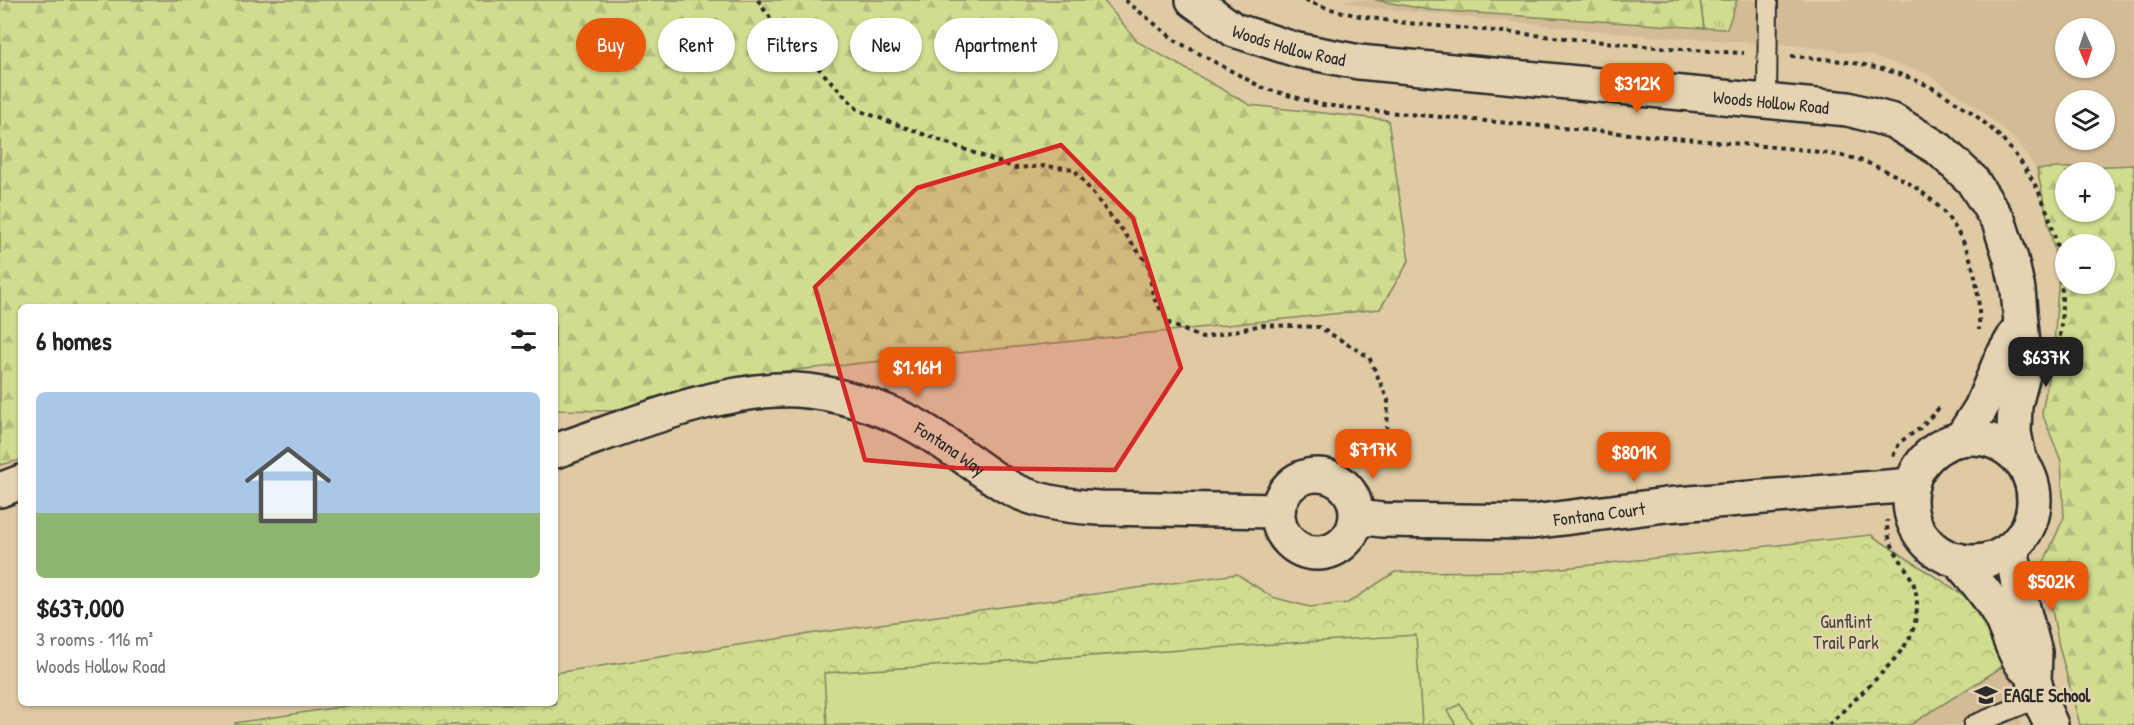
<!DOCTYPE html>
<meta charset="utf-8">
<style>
body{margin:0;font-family:"Patrick Hand",sans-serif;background:#f6f6f6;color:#222;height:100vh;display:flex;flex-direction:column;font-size:22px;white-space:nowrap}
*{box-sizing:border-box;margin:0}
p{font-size:20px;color:#767676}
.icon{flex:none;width:33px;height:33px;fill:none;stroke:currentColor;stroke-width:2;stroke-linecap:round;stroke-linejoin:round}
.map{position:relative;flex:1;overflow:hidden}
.drawer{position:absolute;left:18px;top:304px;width:540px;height:402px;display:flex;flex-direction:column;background:#fff;border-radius:9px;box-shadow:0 2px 4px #0004}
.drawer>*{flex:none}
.guide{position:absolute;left:576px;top:18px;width:570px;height:54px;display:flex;gap:12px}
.needle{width:39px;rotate:177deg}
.buttons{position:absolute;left:2055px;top:18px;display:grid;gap:12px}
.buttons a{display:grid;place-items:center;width:60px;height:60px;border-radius:50%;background:#fff;box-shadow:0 2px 4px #0004;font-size:30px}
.price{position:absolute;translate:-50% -51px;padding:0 14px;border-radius:12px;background:#ea580c;color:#fff;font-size:20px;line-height:39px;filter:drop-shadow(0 2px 3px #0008)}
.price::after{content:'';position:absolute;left:50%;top:36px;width:18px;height:14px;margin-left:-9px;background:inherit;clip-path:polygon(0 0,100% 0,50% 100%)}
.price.current{background:#222;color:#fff}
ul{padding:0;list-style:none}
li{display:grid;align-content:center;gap:12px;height:318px;padding:0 18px}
li span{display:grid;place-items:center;height:186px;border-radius:9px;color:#555}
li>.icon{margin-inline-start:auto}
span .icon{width:108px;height:108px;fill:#fffc;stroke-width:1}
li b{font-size:26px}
h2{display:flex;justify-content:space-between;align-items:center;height:72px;padding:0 18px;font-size:26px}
.tag{padding:0 21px;border-radius:27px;background:#fff;box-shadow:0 2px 4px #0004;font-size:21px;line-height:54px}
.tag.current{background:#ea580c;color:#fff}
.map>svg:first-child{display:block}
.built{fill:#d2bb95;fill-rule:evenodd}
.grass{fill:url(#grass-tufts);stroke:#7e845d;stroke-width:1.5}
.forest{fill:url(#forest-firs);stroke:#7e845d;stroke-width:1.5;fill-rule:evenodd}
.park{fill:url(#park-crowns);stroke:#7e845d;stroke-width:1.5}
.pitch{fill:#d1dc8f;stroke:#7e845d;stroke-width:1.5}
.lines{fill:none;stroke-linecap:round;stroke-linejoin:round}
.service-casing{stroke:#2b2b2b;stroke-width:22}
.minor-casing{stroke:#2b2b2b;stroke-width:38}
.path{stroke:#2b2b2b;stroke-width:4;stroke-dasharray:4.5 4.5;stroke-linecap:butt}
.service{stroke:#e5d4b1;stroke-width:18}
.minor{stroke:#e5d4b1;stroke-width:33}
.marked{fill:#d62828;fill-opacity:0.2;stroke:#d62828;stroke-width:4.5;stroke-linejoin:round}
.labels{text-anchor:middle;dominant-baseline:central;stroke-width:5;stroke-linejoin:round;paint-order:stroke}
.street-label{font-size:18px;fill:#2b2b2b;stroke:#e5d4b1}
.park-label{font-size:18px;fill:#44463a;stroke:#e5d4b1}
.poi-label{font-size:18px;font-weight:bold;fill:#2b2b2b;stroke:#e5d4b1;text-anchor:start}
</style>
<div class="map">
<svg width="2134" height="725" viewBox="0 0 2134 725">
<defs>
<pattern id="grass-tufts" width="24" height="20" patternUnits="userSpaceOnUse" patternTransform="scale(1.5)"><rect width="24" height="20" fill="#d1dc8f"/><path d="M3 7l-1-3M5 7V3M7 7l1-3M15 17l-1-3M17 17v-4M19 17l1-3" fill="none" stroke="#b4bd7c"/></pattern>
<pattern id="forest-firs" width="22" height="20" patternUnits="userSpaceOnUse" patternTransform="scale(1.5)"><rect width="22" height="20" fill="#d1dc8f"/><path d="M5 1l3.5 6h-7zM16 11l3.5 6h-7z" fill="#b4bd7c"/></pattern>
<pattern id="park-crowns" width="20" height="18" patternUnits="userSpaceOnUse" patternTransform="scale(1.5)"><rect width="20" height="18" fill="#d1dc8f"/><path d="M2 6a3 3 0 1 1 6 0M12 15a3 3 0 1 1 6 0" fill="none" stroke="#b4bd7c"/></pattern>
</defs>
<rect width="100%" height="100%" fill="#dfcaa4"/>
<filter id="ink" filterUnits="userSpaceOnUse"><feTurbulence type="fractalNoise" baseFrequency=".0167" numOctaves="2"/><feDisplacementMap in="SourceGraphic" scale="12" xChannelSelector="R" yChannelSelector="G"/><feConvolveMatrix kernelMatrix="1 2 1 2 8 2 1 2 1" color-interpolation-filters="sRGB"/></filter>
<g filter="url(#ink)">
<g class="built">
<path d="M1342,0H2134V165L2037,169L2014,139L1980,109L1926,73L1865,54L1793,45L1653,36L1366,7ZM2066,28H2104V68H2066ZM2066,100H2104V140H2066Z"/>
<polygon points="2007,664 2022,725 1910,725"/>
</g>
<polygon class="grass" points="1700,0 1737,0 1727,29 1704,28"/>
<g class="forest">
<polygon points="0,0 1103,0 1138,42 1250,105 1388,120 1409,261 1380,309 747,375 613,411 555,410 555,308 21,308 21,460 0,465"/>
<polygon points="1375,0 1700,0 1704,28 1429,10"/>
<path d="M2134,165V725H2080L2059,646L2043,564L2064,517L2061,461L2042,413L2054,346L2059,273L2037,169ZM2104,172V212H2066V172ZM2066,244H2104V284H2066Z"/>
</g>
<polygon class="park" points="1871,535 1979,605 2007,664 1910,725 235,725 235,723 359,704 555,704 555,673 816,633 1237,574 1272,597 1310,607 1348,603 1395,572 1535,571"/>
<g class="pitch">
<polygon points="1416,635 1422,725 827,725 824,673"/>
<polygon points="1460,704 1473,725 1456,725 1447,711"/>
</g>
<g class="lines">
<g class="service-casing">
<g id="service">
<polyline points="1767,101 1768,0"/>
<polyline points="1973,725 2039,698"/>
</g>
</g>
<g class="minor-casing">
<g id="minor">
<path id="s1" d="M1193,0L1234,30L1297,50L1359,62L1848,109L1893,121L1939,149L1972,180L1999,222L2011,259L2018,290L2025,367L2015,405L2014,432L2019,458"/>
<circle cx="1972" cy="500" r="62"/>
<polyline points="1961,439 1981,408 2001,359 2021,325"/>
<path id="s2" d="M555,451C626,427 721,387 796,390C835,392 878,406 913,424C945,441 973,465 1003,484C1032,502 1066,506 1099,508L1278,511"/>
<circle cx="1317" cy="514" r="39"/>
<polyline points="0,490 21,482"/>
<path id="s3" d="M1357,517L1382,520L1532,522L1666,505L1912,485"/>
<polyline points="2011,549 2023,608 2035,652 2034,680 2039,698 2051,725"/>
<path d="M1958,560C1973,578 1990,596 2000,616C2009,634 2012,651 2024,667"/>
</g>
</g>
<g class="path">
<polyline points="758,0 767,14 858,110 1015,168 1046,166 1074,169 1148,264 1153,297 1170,324 1202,338 1262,325 1319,327 1369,357 1388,400 1387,437 1381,470"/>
<path d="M1125,0L1176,41L1263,88L1323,105L1375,111L1807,150C1826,154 1847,155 1865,162C1946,192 1982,244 1979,330"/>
<path d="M1305,0C1359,23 1436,25 1494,31C1577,39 1661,49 1744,53"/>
<path d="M1791,56C1827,59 1864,62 1899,74C1925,82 1948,96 1971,112C2050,171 2072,256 2058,351"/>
<polyline points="1893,456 1900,442 1919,429 1941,406"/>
<path d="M1829,725C1851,702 1896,664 1910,637C1918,620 1920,595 1911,578C1901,558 1886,545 1887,520"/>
</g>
<use href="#service" class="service"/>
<use href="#minor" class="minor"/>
</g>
</g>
<path class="marked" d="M1061,145L1133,218L1181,368L1115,470L957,468L865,460L815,287L917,188Z"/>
<defs>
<g id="school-bare" transform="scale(1.8)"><path d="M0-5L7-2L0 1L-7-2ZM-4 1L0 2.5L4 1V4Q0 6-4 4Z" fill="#2b2b2b" stroke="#e5d4b1" stroke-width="2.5" paint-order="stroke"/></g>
</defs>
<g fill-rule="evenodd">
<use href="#school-bare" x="1986" y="695"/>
</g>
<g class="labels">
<g class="street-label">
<text stroke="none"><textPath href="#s1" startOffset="108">Woods Hollow Road</textPath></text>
<text stroke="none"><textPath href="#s1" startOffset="594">Woods Hollow Road</textPath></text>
<text stroke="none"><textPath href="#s2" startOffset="417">Fontana Way</textPath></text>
<text stroke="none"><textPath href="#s3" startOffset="243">Fontana Court</textPath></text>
</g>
<g class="park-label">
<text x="1846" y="621">Gunflint<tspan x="1846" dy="21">Trail Park</tspan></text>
</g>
<g class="poi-label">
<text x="2004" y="695">EAGLE School</text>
</g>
</g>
</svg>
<div class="buttons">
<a><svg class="needle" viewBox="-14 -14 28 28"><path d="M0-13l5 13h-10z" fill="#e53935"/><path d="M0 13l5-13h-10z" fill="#767676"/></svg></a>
<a><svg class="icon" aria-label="layers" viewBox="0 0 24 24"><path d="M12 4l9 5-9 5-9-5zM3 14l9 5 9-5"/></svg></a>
<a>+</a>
<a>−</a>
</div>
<b class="price" style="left:1637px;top:114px">$312K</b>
<b class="price current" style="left:2046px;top:388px">$637K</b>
<b class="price" style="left:917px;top:398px">$1.16M</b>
<b class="price" style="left:1373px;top:480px">$717K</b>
<b class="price" style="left:1634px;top:483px">$801K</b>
<b class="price" style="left:2051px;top:612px">$502K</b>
<div class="guide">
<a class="tag current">Buy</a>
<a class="tag">Rent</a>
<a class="tag">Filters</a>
<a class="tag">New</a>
<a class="tag">Apartment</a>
</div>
<section class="drawer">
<h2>6 homes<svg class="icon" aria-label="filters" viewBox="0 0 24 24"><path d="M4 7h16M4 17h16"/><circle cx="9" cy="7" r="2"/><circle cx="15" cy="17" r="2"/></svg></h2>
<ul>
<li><span style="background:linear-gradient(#a9c7e8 65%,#8fb573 0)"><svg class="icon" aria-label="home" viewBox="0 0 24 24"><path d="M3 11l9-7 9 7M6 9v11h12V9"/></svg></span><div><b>$637,000</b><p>3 rooms · 116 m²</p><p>Woods Hollow Road</p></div></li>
</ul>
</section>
</div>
